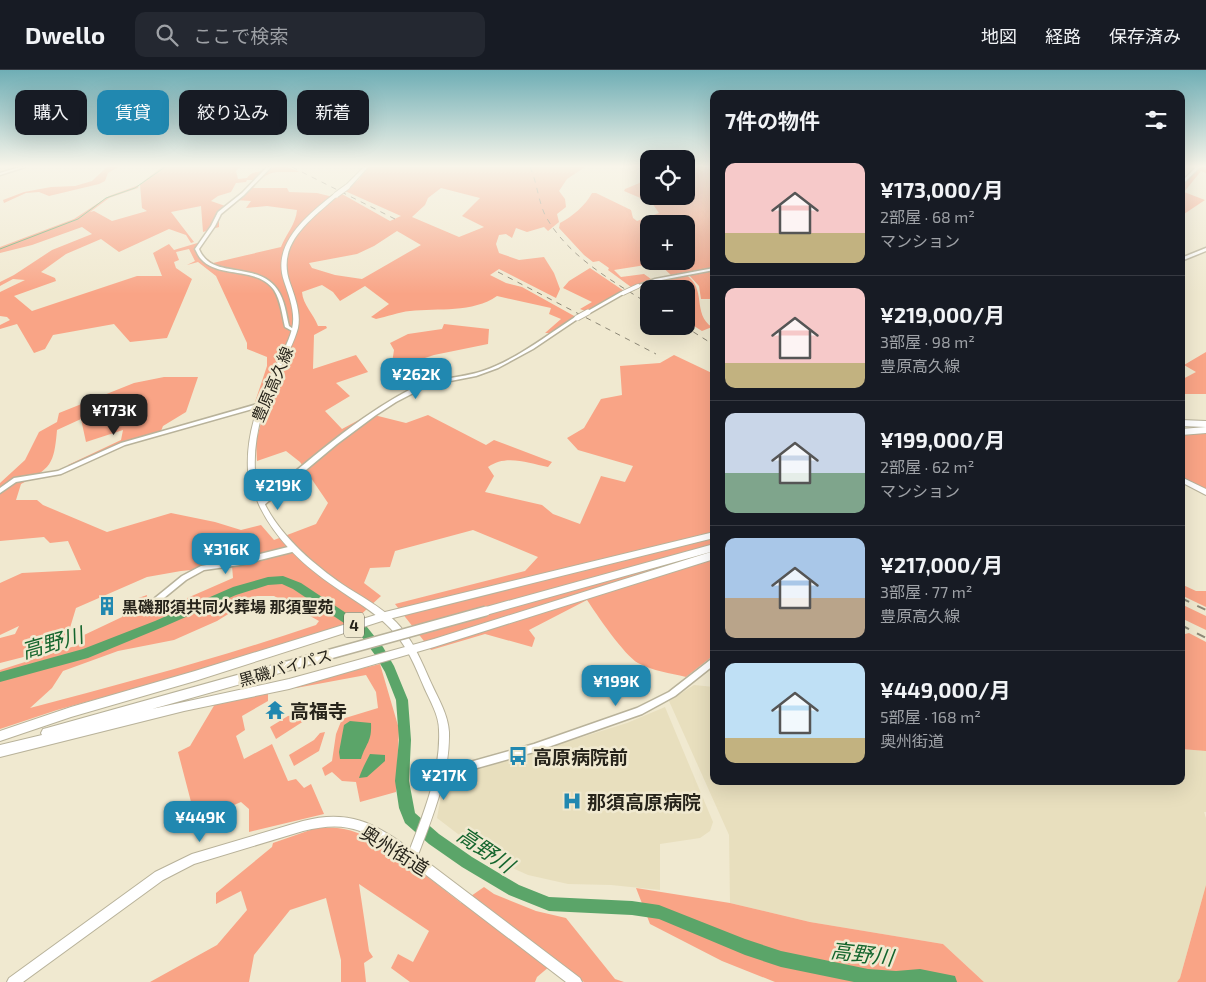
<!DOCTYPE html>
<html lang="ja">
<meta charset="utf-8">
<style>
body{margin:0;font-family:"Exo 2","Noto Sans JP",sans-serif;background:#242831;color:#f1f3f6;height:100vh;display:flex;flex-direction:column;font-size:19px;white-space:nowrap}
*{box-sizing:border-box;margin:0}
p{font-size:16px;color:#9ea1a6}
.icon{flex:none;width:28px;height:28px;fill:none;stroke:currentColor;stroke-width:2;stroke-linecap:round;stroke-linejoin:round}
.map{position:relative;flex:1;overflow:hidden}
.sheet{position:absolute;left:710px;top:20px;width:475px;height:695px;display:flex;flex-direction:column;background:#171b24;border-radius:10px;box-shadow:0 5px 20px #0002}
.sheet>*{flex:none}
.guide{position:absolute;left:15px;top:20px;width:475px;height:45px;display:flex;gap:10px}
.fabs{position:absolute;left:640px;top:80px;display:grid;gap:10px}
.fabs a{display:grid;place-items:center;width:55px;height:55px;border-radius:10px;background:#171b24;box-shadow:0 5px 20px #0002;font-size:25px}
.price{position:absolute;translate:-50% -42px;padding:0 11px;border-radius:10px;background:#2188b0;color:#fff;font-size:16px;line-height:32px;filter:drop-shadow(0 1px 2px #0008)}
.price::after{content:'';position:absolute;left:50%;top:30px;width:15px;height:11px;margin-left:-8px;background:inherit;clip-path:polygon(0 0,100% 0,50% 100%)}
.price.active{background:#222;color:#fff}
ul{padding:0;list-style:none}
li{display:flex;align-items:center;gap:15px;height:125px;padding:0 15px}
li+li{border-top:1px solid #363941}
li span{display:grid;place-items:center;flex:none;width:140px;height:100px;border-radius:10px;color:#555}
li>.icon{margin-inline-start:auto}
span .icon{width:60px;height:60px;fill:#fffc;stroke-width:1}
li b{font-size:21px}
h2{display:flex;justify-content:space-between;align-items:center;height:60px;padding:0 15px;font-size:21px}
.tag{padding:0 18px;border-radius:10px;background:#171b24;box-shadow:0 5px 20px #0002;font-size:18px;line-height:45px}
.tag.active{background:#2188b0;color:#fff}
header{display:flex;align-items:center;gap:30px;box-sizing:border-box;height:70px;padding:0 25px;background:#171b24;border-bottom:1px solid #363941}
header strong{font-size:24px}
nav{display:flex;gap:28px;margin-inline-start:auto;font-size:18px}
.search{width:350px;height:45px;background:#242831;display:flex;align-items:center;gap:12px;box-sizing:border-box;padding:0 18px;border-radius:10px;color:#9ea1a6;font-size:19px}
.map>svg:first-child{display:block}
.built{fill:#e8dfbe}
.green{fill:#f9a486;fill-rule:evenodd}
.water{fill:#5ba569}
.lines{fill:none;stroke-linecap:round;stroke-linejoin:round}
.stream{stroke:#5ba569;stroke-width:1}
.river{fill:#5ba569;fill-rule:evenodd}
.minor-casing{stroke:#b8b29a;stroke-width:3}
.major-casing{stroke:#b8b29a;stroke-width:2}
.highway-casing{stroke:#b8b29a;stroke-width:2}
.minor{fill:#fff;fill-rule:evenodd}
.major{fill:#fff;fill-rule:evenodd}
.highway{fill:#fff;fill-rule:evenodd}
.rail-far1{stroke:#8d8877;stroke-width:1;stroke-dasharray:5.5 5.5;stroke-linecap:butt}
.rail{stroke:#8d8877;stroke-width:2;stroke-dasharray:9 9;stroke-linecap:butt}
.minor-bridge-far1-casing{stroke:#b8b29a;stroke-width:5.5;stroke-linecap:butt}
.minor-bridge-casing{stroke:#b8b29a;stroke-width:7;stroke-linecap:butt}
.major-bridge-casing{stroke:#b8b29a;stroke-width:7;stroke-linecap:butt}
.highway-bridge-casing{stroke:#b8b29a;stroke-width:12;stroke-linecap:butt}
.minor-bridge-far1{stroke:#fff;stroke-width:4}
.minor-bridge{stroke:#fff;stroke-width:5}
.major-bridge{stroke:#fff;stroke-width:5}
.highway-bridge{stroke:#fff;stroke-width:9}
.labels{text-anchor:middle;dominant-baseline:central;stroke-width:5;stroke-linejoin:round;paint-order:stroke}
.shield{fill:#f0e9d0;stroke:#635f51;stroke-width:1}
.shield-label{font-size:15px;font-weight:bold;fill:#27241b}
.street-label{font-size:16px;fill:#27241b;stroke:#f0e9d0}
.poi-label{font-size:16px;font-weight:bold;fill:#27241b;stroke:#f0e9d0;text-anchor:start}
.near-poi-label{font-size:19px;font-weight:bold;fill:#27241b;stroke:#f0e9d0;text-anchor:start}
.near-street-label{font-size:19px;fill:#27241b;stroke:#f0e9d0}
.near-water-label{font-size:21px;font-style:italic;fill:#14652d;stroke:#f0e9d0}
</style>
<header>
<strong>Dwello</strong>
<div class="search"><svg class="icon" aria-label="search" viewBox="0 0 24 24"><circle cx="10" cy="10" r="6"/><path d="M15 15l6 6"/></svg>ここで検索</div>
<nav><a>地図</a><a>経路</a><a>保存済み</a></nav>
</header>
<div class="map">
<svg width="1206" height="912" viewBox="0 0 1206 912">
<rect width="100%" height="100%" fill="#f0e9d0"/>
<g class="built">
<polygon points="694,615 714,617 714,711 1181,711 1181,679 1206,681 1206,742 1204,742 1206,748 1206,815 1180,908 1177,912 984,912 943,874 810,852 730,833 729,765 669,631"/>
<polygon points="665,637 713,752 710,761 700,768 660,774 660,820 611,815 568,814 528,805 488,787 437,748 443,714 461,705 627,653"/>
</g>
<g class="green">
<polygon points="107,97 118,97 108,103 105,111 99,114 49,126 39,122 26,123 4,133 3,130 24,122 51,117 75,116 92,111"/>
<path d="M162,97H240L236,101L238,109L247,108C251,102 255,103 261,101C277,96 283,94 299,102C276,103 270,97 253,118H287L289,122L317,123L337,128L342,124L390,151L401,146L345,121L359,109L368,97H585L567,109L559,121L565,129L566,137L557,144L559,152L548,161L544,157L527,162L516,158L512,168L506,164L499,165L496,174L499,183L519,190L544,187L554,203L560,219L556,228L499,199L490,205L506,213L522,217L576,247L550,263H545L561,249L549,244L551,238L497,226C473,243 438,238 410,241C398,242 387,247 376,249L371,247L389,234L365,216L340,231L333,222L322,215L302,222C303,235 313,243 318,256H326L327,258L314,265L313,299L356,285L368,302L336,313L350,326L325,341L342,359L370,344L406,353L428,345L486,375L494,370L552,392L548,397C528,393 506,384 488,397L494,406L485,422L542,435L553,444L580,454L601,406L625,412L633,396L578,380L567,368L584,358L601,329L622,325L620,296L660,293L674,285L714,304V585L686,607C670,603 653,601 638,593C624,585 597,545 587,530L529,560L535,568L532,577L485,564L431,580L395,534L525,501L538,487L473,460L395,481L390,497L370,498L364,513L381,526L355,550L346,555L234,591L57,640L0,659V600L78,575L84,565L122,547L124,533L147,525L146,546L233,508L232,496L181,501L147,507L76,538L66,571L52,576L51,580L0,593V568L15,564L19,556L0,565V513L22,503L81,500L68,471L50,473L44,467L0,471V413L25,390L39,362L57,352L59,343L134,313L164,307H198L186,342L163,356L161,361L118,374L68,398V395L121,370L123,360L86,372L81,349L57,360C54,395 51,398 21,414L16,430H37L43,435L107,462L171,443L215,452L241,460L261,455L274,470L316,454L328,433L300,392L286,381L257,391L256,372L266,333L255,332L267,296V287L247,279V273L216,206L198,192L187,195L195,191L189,179L176,182L179,190L174,192L176,198L192,209L167,268L130,272L114,254L53,265L45,279L34,283L17,254L0,259V255L10,250L7,247L0,246V222L25,210L13,209L0,216V212L14,205L52,180L92,164L82,157L32,175L0,183V177L74,149L109,126L139,115L138,118L109,128L90,142L94,141L112,151L147,141L142,138L140,114ZM247,110H253L247,119L235,130L251,131L246,138L267,136L297,140C296,154 286,164 281,177L213,193L202,185L199,180L204,171L174,180L169,174L153,183L162,206H137L32,241L14,226L56,211L55,208L41,202L66,184L101,169L119,182L169,159L186,165L191,173L194,172L171,142L201,136L203,162L219,157V146L228,137L211,131L218,126L231,122L236,113L246,112ZM441,118L480,128L462,146L484,157L459,167L412,147L425,135L428,128ZM397,161L421,175L362,209L335,205L312,198L309,193L357,184L374,176ZM257,526H274L319,551L316,555C222,587 126,613 30,638L52,618L63,601L118,581L174,570L217,551L238,538L244,529Z"/>
<path d="M686,97H714V197L671,205L658,193L614,200L621,207L644,204L651,209L631,217L608,200L609,198L599,191L593,192L584,185L559,158L560,153C573,146 585,136 592,123H596L631,140L633,148L637,151L659,143L652,133L624,121L625,119L649,109V126H686ZM649,154H686V191H680L679,196L670,195L666,191H649Z"/>
<polygon points="1201,97 1206,97 1206,103 1201,101 1184,122 1205,130 1181,146 1181,117"/>
<polygon points="590,198 624,221 585,241 580,239 592,232 563,218 569,211"/>
<polygon points="714,200 714,229 701,229 699,216 688,204"/>
<path d="M686,205C707,218 692,244 712,257L702,261L686,251V219H649V220L646,216L655,211Z"/>
<polygon points="444,254 489,259 488,274 434,285 413,292 392,293 394,280 390,273 408,264 442,259"/>
<polygon points="1206,282 1206,324 1182,324 1181,310 1196,302 1184,295"/>
<polygon points="1206,361 1206,420 1181,407 1181,364"/>
<polygon points="1181,514 1196,521 1206,521 1206,537 1181,525"/>
<polygon points="1181,534 1206,546 1206,560 1181,548"/>
<polygon points="1189,563 1206,572 1206,681 1181,679 1181,565"/>
<polygon points="380,594 399,659 396,722 360,732 356,712 342,711 332,702 325,706 322,698 332,691 336,664 342,649 378,638 376,622 366,605 296,618 294,615"/>
<polygon points="268,621 268,631 242,646 245,660 236,666 244,689 272,674 288,711 296,709 304,718 311,714 324,744 249,762 249,739 241,732 196,751 178,682 190,676 215,634"/>
<polygon points="301,638 307,649 276,669 270,657"/>
<polygon points="325,662 319,681 294,696 289,685 314,670 320,663"/>
<path d="M316,758C325,758 335,757 344,759C378,765 433,811 461,833L484,817L494,824L536,841L566,848L615,909L624,912H584L556,891L537,907L535,912H410L391,898L398,884L413,892L429,861L359,814L369,881L373,887L364,893L366,912H341V890L326,828L290,840L254,885L249,912H150L217,875L247,840L241,821L216,834V823L272,777L273,773Z"/>
<polygon points="1206,815 1206,912 1177,912 1180,908"/>
<polygon points="636,818 730,833 810,852 943,874 984,912 775,912 722,891 650,854"/>
</g>
<g class="water">
<path d="M350,651L371,653C372,672 366,673 361,689H340L339,682L344,655Z"/>
<path d="M370,684L385,685V691L367,707L359,708C362,699 366,692 370,684Z"/>
</g>
<g class="lines">
<polyline class="stream" points="0,179 78,149 106,128 135,118 165,97"/>
<polygon class="river" points="283,506 301,513 367,557 383,577 394,596 408,630 411,670 409,711 415,743 439,764 472,787 519,815 549,827 632,831 659,835 745,869 781,881 868,899 896,901 920,899 955,906 957,912 854,912 781,897 745,885 659,849 632,845 549,841 509,825 462,797 429,774 405,753 399,738 395,711 399,670 396,630 385,602 375,585 359,563 293,519 282,514 268,515 236,525 163,557 88,588 0,612 0,602 83,579 155,551 233,517 268,507"/>
<g class="minor-casing">
<g id="minor">
<polygon points="20,97 25,97 0,105 0,103"/>
<path d="M267,97H271L244,125L221,144L215,156L199,179C200,181 201,184 203,186C218,207 259,193 277,219C285,230 286,244 289,256L296,261L294,262L285,257C282,245 281,231 274,220C257,196 219,209 201,189C198,186 197,182 195,179L211,156L218,142L242,123Z"/>
<polygon points="1206,178 1206,181 1181,191 1181,188"/>
<polygon points="714,198 714,200 656,211 638,217 636,216 655,209"/>
<polygon points="621,222 625,223 590,243 586,242"/>
<path d="M575,247H579V248L533,279L498,298L476,306L440,313L425,317L396,332L376,345L337,374L264,435H260L259,433L260,431C307,392 358,346 413,318C435,307 460,309 483,301C517,289 546,266 575,247Z"/>
<polygon points="261,333 263,334 263,336 125,375 61,404 16,412 0,423 0,418 14,408 58,401 121,373"/>
<polygon points="292,476 294,477 295,479 294,481 292,482 240,495 204,500 186,510 159,532 157,533 155,532 154,530 155,528 182,506 201,496 240,489"/>
<polygon points="714,587 714,595 675,626 642,644 534,682 438,709 435,708 434,705 435,702 438,701 534,674 637,638 669,622"/>
</g>
</g>
<g class="major-casing">
<g id="major">
<polygon points="364,97 368,97 349,118 345,118 345,116"/>
<polygon points="1196,97 1200,97 1181,116 1181,112"/>
<path d="M334,124L338,125C313,149 275,172 290,213C295,227 301,243 298,258C294,273 286,287 279,300C264,332 253,365 255,401C259,448 306,489 342,514C360,526 380,536 396,552C413,569 422,593 432,615C439,630 448,645 449,662C450,704 433,746 418,785L580,908L582,912H566L387,775C357,756 339,752 303,761L194,794L163,810L23,912H7L9,908L155,802L192,784L303,751C348,739 375,753 410,779C424,742 441,701 439,660C439,645 430,631 424,617C415,596 407,575 390,558C374,541 353,530 335,517C304,496 277,471 260,437C255,425 249,413 248,400C246,365 258,332 273,301C280,287 288,274 292,259C296,243 289,226 284,211C271,173 309,144 334,124Z"/>
<polygon points="1181,407 1206,419 1206,425 1181,412"/>
</g>
</g>
<g class="highway-casing">
<g id="highway">
<polygon points="1181,350 1206,351 1206,357 1181,356"/>
<polygon points="1206,357 1206,363 1181,365 1181,359"/>
<polygon points="714,462 714,468 385,550 195,611 71,647 0,671 0,661 71,637 195,601 385,542"/>
<polygon points="714,474 714,481 486,545 483,544 481,541 483,538 486,537"/>
<polygon points="714,481 714,489 434,577 289,619 184,641 0,687 0,675 42,665 41,663 43,659 47,658 287,591 291,593 292,596 291,599 287,601 152,639 289,609 340,595 434,569"/>
</g>
</g>
<use href="#minor" class="minor"/>
<use href="#major" class="major"/>
<use href="#highway" class="highway"/>
<g class="rail-far1">
<polyline points="292,97 395,149"/>
<path d="M530,97C537,112 538,130 545,145C567,186 611,210 649,234"/>
<polyline points="498,202 656,284"/>
<polyline points="684,256 714,275"/>
</g>
<g class="rail">
<polyline points="1181,528 1206,540"/>
<polyline points="1181,555 1206,568"/>
</g>
<g class="minor-bridge-far1-casing">
<polyline id="minor-bridge-far1" points="623,223 638,216"/>
</g>
<g class="minor-bridge-casing">
<polyline id="minor-bridge" points="577,248 588,242"/>
</g>
<g class="major-bridge-casing">
<polyline id="major-bridge" points="336,125 347,117"/>
</g>
<g class="highway-bridge-casing">
<polyline id="highway-bridge" points="287,596 486,541"/>
</g>
<use href="#minor-bridge-far1" class="minor-bridge-far1"/>
<use href="#minor-bridge" class="minor-bridge"/>
<use href="#major-bridge" class="major-bridge"/>
<use href="#highway-bridge" class="highway-bridge"/>
</g>
<linearGradient id="sky" x2="0" y2="1"><stop stop-color="#6faeb5"/><stop offset="0.43" stop-color="#f8f5ea"/><stop offset="1" stop-color="#f8f5ea" stop-opacity="0"/></linearGradient>
<rect width="1206" height="224" fill="url(#sky)"/>
<defs>
<g id="building-bare" transform="scale(1.5)"><path d="M-4-6H4V6H1V3H-1V6H-4ZM-2.5-4.3h1.7v1.8h-1.7ZM.8-4.3h1.7v1.8H.8ZM-2.5-1h1.7V.8h-1.7ZM.8-1h1.7V.8H.8Z" fill="#2188b0" stroke="#f0e9d0" stroke-width="2.5" paint-order="stroke"/></g>
<g id="temple-bare" transform="scale(1.5)"><path d="M0-6L5-2H3V0L6.5 2.5H4V6H1.5V3h-3V6H-4V2.5H-6.5L-3 0V-2H-5Z" fill="#2188b0" stroke="#f0e9d0" stroke-width="2.5" paint-order="stroke"/></g>
<g id="bus-bare" transform="scale(1.5)"><path d="M-5-6H5V4H4V6H2V4H-2V6H-4V4H-5ZM-3.5-4V0h7V-4ZM-3.5 1.2v1.5H-2V1.2ZM2 1.2v1.5H3.5V1.2Z" fill="#2188b0" stroke="#f0e9d0" stroke-width="2.5" paint-order="stroke"/></g>
<g id="hospital-bare" transform="scale(1.5)"><path d="M-5-5h3v3.5h4V-5h3V5h-3V1.5h-4V5h-3Z" fill="#2188b0" stroke="#f0e9d0" stroke-width="2.5" paint-order="stroke"/></g>
</defs>
<g fill-rule="evenodd">
<use href="#building-bare" x="107" y="536"/>
<use href="#temple-bare" x="275" y="640"/>
<use href="#bus-bare" x="518" y="686"/>
<use href="#hospital-bare" x="572" y="731"/>
</g>
<g class="labels">
<rect class="shield" x="344" y="542.5" width="20" height="25" rx="4"/>
<g class="shield-label">
<text x="354" y="555">4</text>
</g>
<g class="street-label">
<text transform="translate(272 314) rotate(-67)">豊原高久線</text>
<text transform="translate(285 597) rotate(-16)">黒磯バイパス</text>
</g>
<g class="poi-label">
<text x="122" y="536">黒磯那須共同火葬場 那須聖苑</text>
</g>
<g class="near-poi-label">
<text x="290" y="640">高福寺</text>
<text x="533" y="686">高原病院前</text>
<text x="587" y="731">那須高原病院</text>
</g>
<g class="near-street-label">
<text transform="translate(395 780) rotate(32)">奥州街道</text>
</g>
<g class="near-water-label">
<text transform="translate(52 572) rotate(-16)">高野川</text>
<text transform="translate(486 779) rotate(34)">高野川</text>
<text transform="translate(862 883) rotate(7)">高野川</text>
</g>
</g>
</svg>
<div class="fabs">
<a><svg class="icon" aria-label="locate" viewBox="0 0 24 24"><circle cx="12" cy="12" r="6"/><path d="M12 2v4M12 18v4M2 12h4M18 12h4"/></svg></a>
<a>+</a>
<a>−</a>
</div>
<b class="price" style="left:416px;top:330px">¥262K</b>
<b class="price active" style="left:114px;top:366px">¥173K</b>
<b class="price" style="left:278px;top:441px">¥219K</b>
<b class="price" style="left:226px;top:505px">¥316K</b>
<b class="price" style="left:616px;top:637px">¥199K</b>
<b class="price" style="left:444px;top:731px">¥217K</b>
<b class="price" style="left:200px;top:773px">¥449K</b>
<div class="guide">
<a class="tag">購入</a>
<a class="tag active">賃貸</a>
<a class="tag">絞り込み</a>
<a class="tag">新着</a>
</div>
<section class="sheet">
<h2>7件の物件<svg class="icon" aria-label="filters" viewBox="0 0 24 24"><path d="M4 7h16M4 17h16"/><circle cx="9" cy="7" r="2"/><circle cx="15" cy="17" r="2"/></svg></h2>
<ul>
<li><span style="background:linear-gradient(#f6c9c9 70%,#c2b280 0)"><svg class="icon" aria-label="home" viewBox="0 0 24 24"><path d="M3 11l9-7 9 7M6 9v11h12V9"/></svg></span><div><b>¥173,000/月</b><p>2部屋 · 68 m²</p><p>マンション</p></div></li>
<li><span style="background:linear-gradient(#f6c9c9 75%,#c2b280 0)"><svg class="icon" aria-label="home" viewBox="0 0 24 24"><path d="M3 11l9-7 9 7M6 9v11h12V9"/></svg></span><div><b>¥219,000/月</b><p>3部屋 · 98 m²</p><p>豊原高久線</p></div></li>
<li><span style="background:linear-gradient(#c9d6e8 60%,#7fa58c 0)"><svg class="icon" aria-label="home" viewBox="0 0 24 24"><path d="M3 11l9-7 9 7M6 9v11h12V9"/></svg></span><div><b>¥199,000/月</b><p>2部屋 · 62 m²</p><p>マンション</p></div></li>
<li><span style="background:linear-gradient(#a9c7e8 60%,#b9a48a 0)"><svg class="icon" aria-label="home" viewBox="0 0 24 24"><path d="M3 11l9-7 9 7M6 9v11h12V9"/></svg></span><div><b>¥217,000/月</b><p>3部屋 · 77 m²</p><p>豊原高久線</p></div></li>
<li><span style="background:linear-gradient(#bfe0f5 75%,#c2b280 0)"><svg class="icon" aria-label="home" viewBox="0 0 24 24"><path d="M3 11l9-7 9 7M6 9v11h12V9"/></svg></span><div><b>¥449,000/月</b><p>5部屋 · 168 m²</p><p>奥州街道</p></div></li>
</ul>
</section>
</div>
